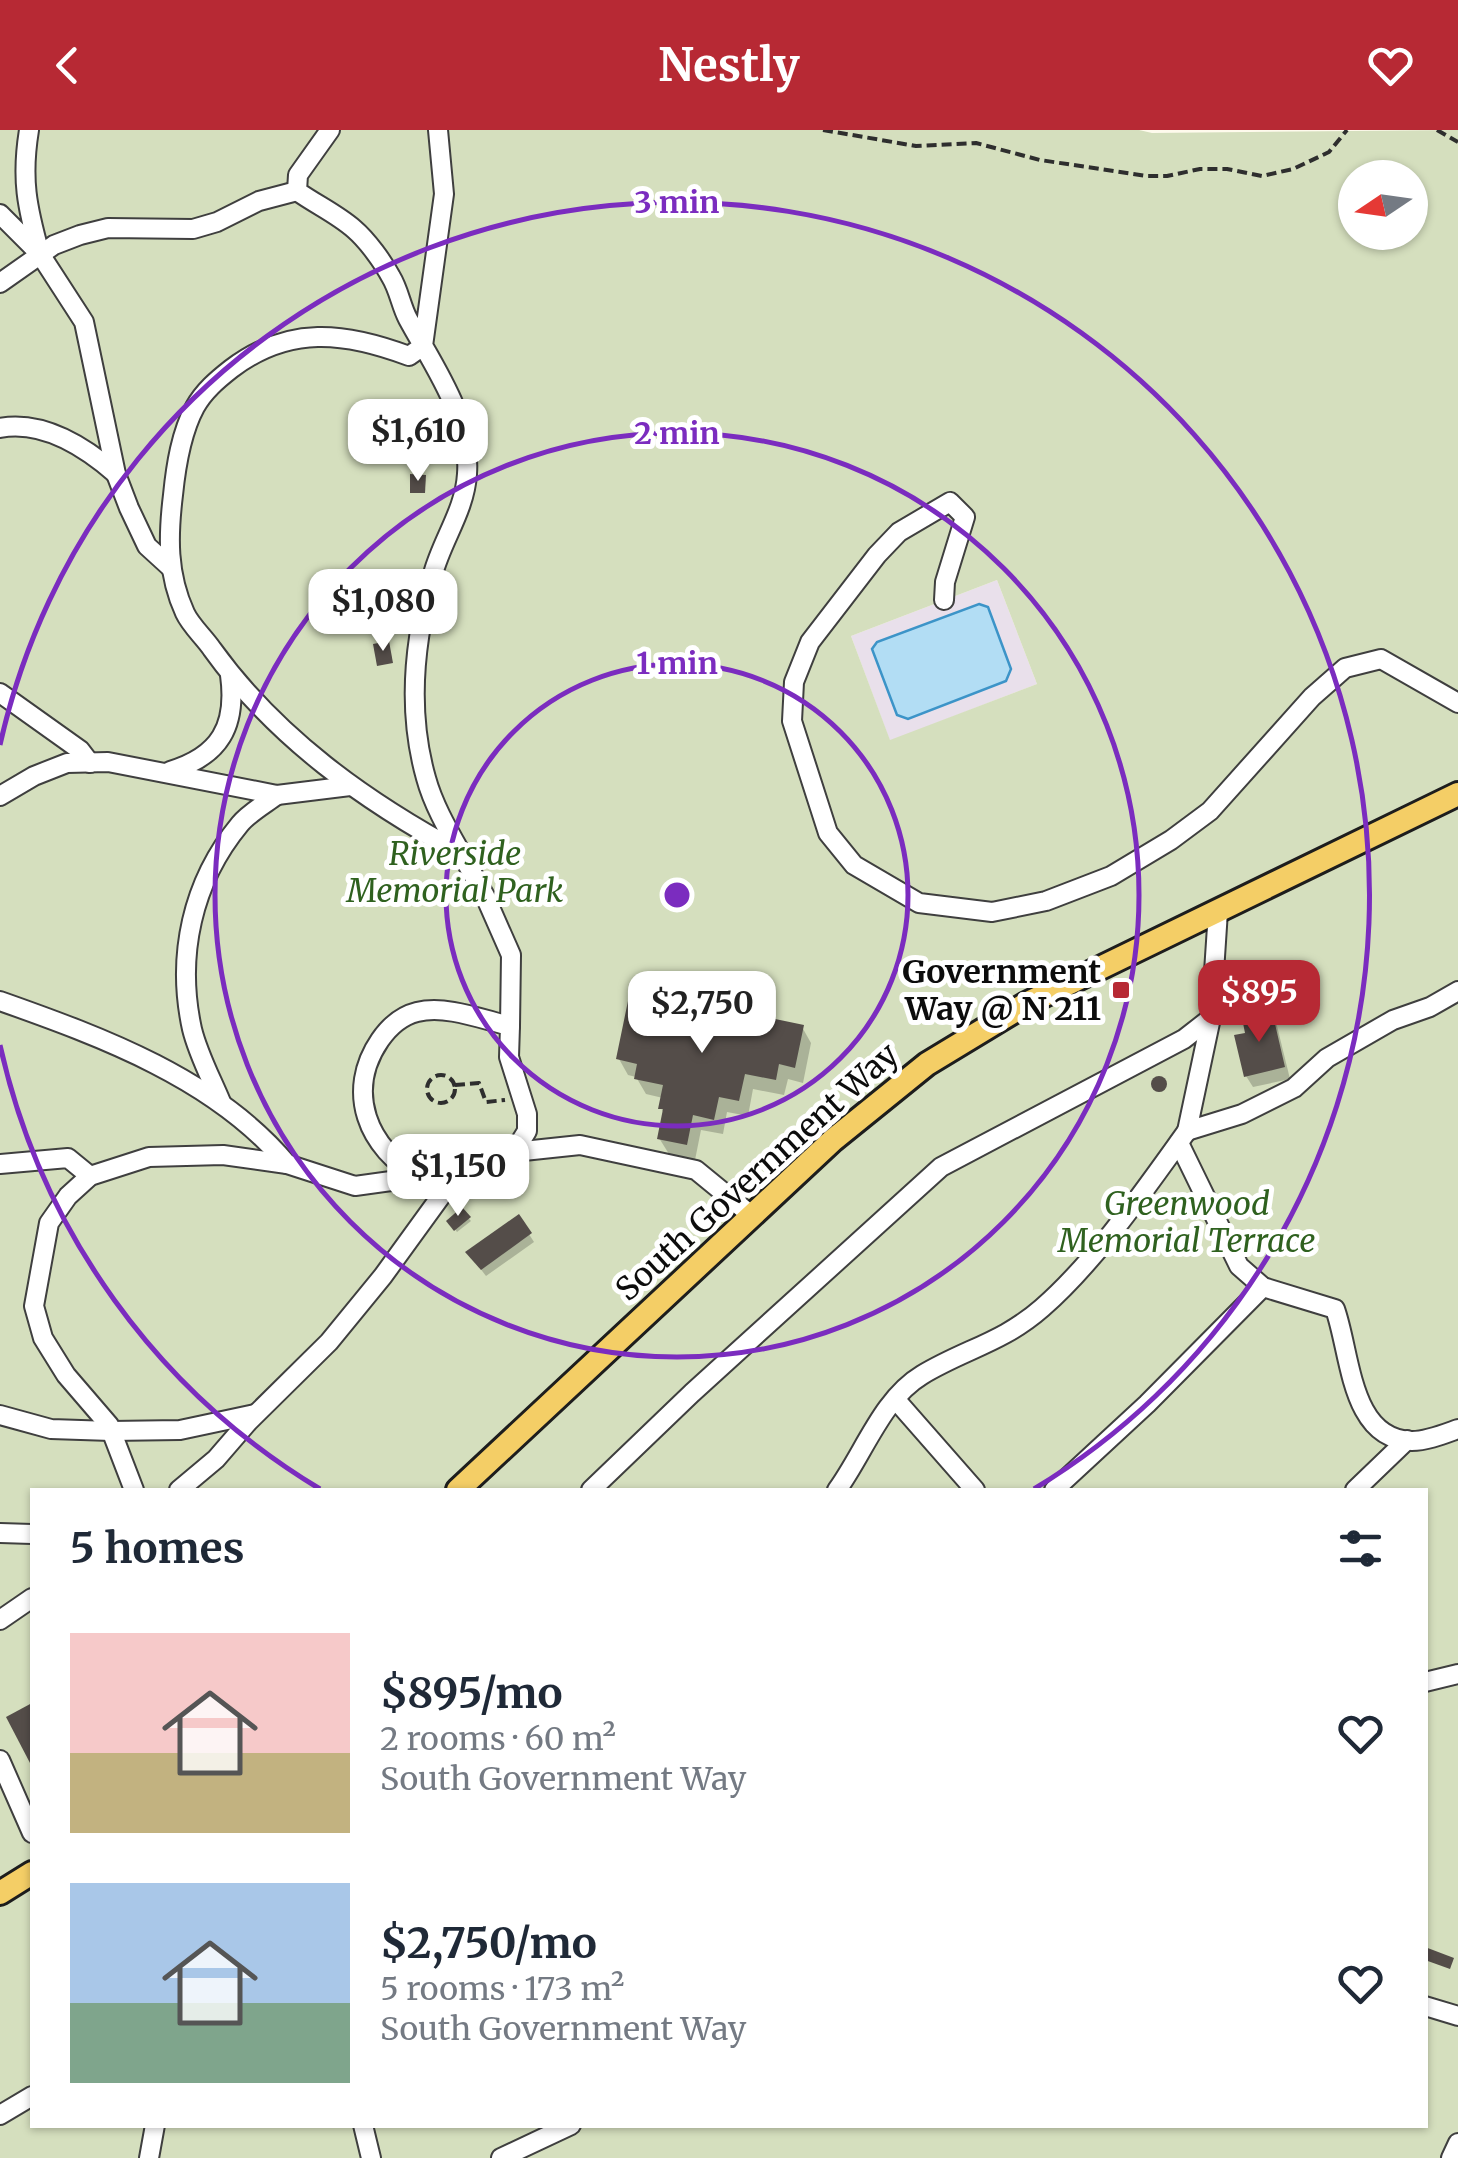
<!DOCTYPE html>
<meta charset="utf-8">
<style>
body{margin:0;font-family:Merriweather,serif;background:#f2f2f3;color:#1f2937;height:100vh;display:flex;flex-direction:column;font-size:38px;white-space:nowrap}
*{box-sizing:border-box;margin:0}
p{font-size:32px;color:#747a83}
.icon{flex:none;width:55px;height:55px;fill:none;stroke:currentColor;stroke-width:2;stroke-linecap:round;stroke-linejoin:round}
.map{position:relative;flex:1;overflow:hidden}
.side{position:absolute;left:30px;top:1358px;width:1398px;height:640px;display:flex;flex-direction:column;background:#fff;border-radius:0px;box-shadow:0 2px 8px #0004}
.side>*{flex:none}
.needle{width:65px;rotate:257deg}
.controls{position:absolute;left:1338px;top:30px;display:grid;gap:20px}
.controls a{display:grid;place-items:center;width:90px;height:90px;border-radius:50%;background:#fff;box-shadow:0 2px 8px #0004;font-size:50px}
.price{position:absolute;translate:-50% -85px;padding:0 22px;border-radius:20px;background:#fff;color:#222;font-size:32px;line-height:65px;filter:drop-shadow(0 2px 5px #0008)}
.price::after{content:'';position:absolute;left:50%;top:60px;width:30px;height:22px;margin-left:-15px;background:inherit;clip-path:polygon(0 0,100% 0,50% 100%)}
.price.selected{background:#b72934;color:#fff}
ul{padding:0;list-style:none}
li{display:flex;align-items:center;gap:30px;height:250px;padding:0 40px}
li span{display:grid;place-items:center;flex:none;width:280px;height:200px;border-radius:0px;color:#555}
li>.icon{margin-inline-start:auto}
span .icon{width:120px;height:120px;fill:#fffc;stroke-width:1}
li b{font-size:42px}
h2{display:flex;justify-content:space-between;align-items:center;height:120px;padding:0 40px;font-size:42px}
header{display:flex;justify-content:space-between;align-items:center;height:130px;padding:0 40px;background:#b72934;color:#fff;font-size:45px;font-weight:700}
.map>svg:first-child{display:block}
.industrial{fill:#e9e0eb}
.cemetery{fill:#d5dfbe;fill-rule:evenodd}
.water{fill:#b2ddf4;stroke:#3c94c8;stroke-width:2.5}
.shadow{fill:#0003}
.building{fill:#544d49}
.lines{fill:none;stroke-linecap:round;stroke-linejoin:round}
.minor-casing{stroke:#3f3f3f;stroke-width:22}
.major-casing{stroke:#1d1d1d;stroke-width:28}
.path{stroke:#2e2e2e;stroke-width:4;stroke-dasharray:10 5;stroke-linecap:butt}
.minor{stroke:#fff;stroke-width:18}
.major{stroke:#f4ce66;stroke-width:22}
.ring{fill:none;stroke:#7b2cbf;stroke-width:5}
.poi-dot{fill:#b72934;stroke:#fff;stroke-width:4}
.labels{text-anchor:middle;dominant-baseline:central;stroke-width:10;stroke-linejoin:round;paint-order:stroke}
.park-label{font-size:32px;font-style:italic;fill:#2f611f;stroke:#fff}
.poi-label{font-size:32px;font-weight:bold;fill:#0c0c0c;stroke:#fff;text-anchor:end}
.street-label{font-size:32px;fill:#0c0c0c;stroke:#fff}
.centre{fill:#7b2cbf;stroke:#fff;stroke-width:5}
.ring-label{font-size:30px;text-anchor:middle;font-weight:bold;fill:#7b2cbf;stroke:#fff;stroke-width:10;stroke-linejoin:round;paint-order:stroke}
</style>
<header><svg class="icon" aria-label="back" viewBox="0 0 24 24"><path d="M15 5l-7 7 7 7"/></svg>Nestly<svg class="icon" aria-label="heart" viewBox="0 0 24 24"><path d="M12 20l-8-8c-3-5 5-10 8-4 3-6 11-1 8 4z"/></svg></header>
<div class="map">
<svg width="1458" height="2028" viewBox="0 0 1458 2028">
<rect width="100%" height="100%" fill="#fefaec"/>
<polygon class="industrial" points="997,450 1037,554 890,611 851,506"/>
<path class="cemetery" d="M0,0H1139L1152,3L1458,0V2028H0ZM1355,48H1410V102H1355ZM997,450L1037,554L890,610L851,506ZM32,1360H1425V1995H32Z"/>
<polygon class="water" points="979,474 988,477 1011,539 1006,551 908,589 897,585 872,519 877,512"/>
<g class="shadow">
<polygon points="1271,884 1277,896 1290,949 1253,957 1246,946 1248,904"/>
<polygon points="802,897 811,913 803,953 788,949 784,965 753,959 748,986 727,982 723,1004 701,1000 695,1030 669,1024 659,1008 664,984 661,978 663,968 646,964 636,947 628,945 619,929"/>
<circle cx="1160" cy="956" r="6"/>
<polygon points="461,1080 471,1091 457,1102 449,1091"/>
<polygon points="518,1087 534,1112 486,1146 473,1129"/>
</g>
<g class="building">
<polygon points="410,344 426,345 425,363 410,363"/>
<polygon points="389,511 393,533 377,536 373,514"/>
<polygon points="666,866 804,895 795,938 779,934 776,950 745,944 739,971 719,967 714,990 693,985 687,1015 657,1009 663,979 658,979 663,955 634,949 637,934 616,929 628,871 664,878"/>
<polygon points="1272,881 1285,937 1244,947 1234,905 1245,903 1242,888"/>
<circle cx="1159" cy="954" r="8"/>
<polygon points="462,1077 471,1087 454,1101 446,1091"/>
<polygon points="519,1084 532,1103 481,1140 465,1122"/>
<polygon points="32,1573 32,1631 30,1633 6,1587"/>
<polygon points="1425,1817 1454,1828 1450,1839 1425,1830"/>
</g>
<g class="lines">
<g class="minor-casing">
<g id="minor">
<path d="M330,0L298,45L297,61C315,74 337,84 354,99C367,110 383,132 391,147C399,160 401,176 408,189C434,237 471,287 467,344C465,380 442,410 433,444C414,510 407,581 426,648C433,674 448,700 461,723C366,672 276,608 212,519C204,507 191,496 185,483C167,444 168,406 173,365C176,335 181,303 195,277C204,261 217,250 231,239C289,195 345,202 409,226L423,216L444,64L438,0"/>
<path d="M0,84L40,124C27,77 21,49 29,0"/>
<polyline points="40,124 84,192 116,344 129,378 147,416 170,437"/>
<polyline points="0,153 54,115 80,105 108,98 193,99 217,92 259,71 297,61"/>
<path d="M0,298C44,290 85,317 116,344"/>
<polyline points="944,470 945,452 965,387 950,372 899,402 877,425 810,512 794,552 792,591 828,703 854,735 919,773 992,782 1046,771 1111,746 1171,710 1210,681 1312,567 1345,538 1381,529 1458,573"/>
<polyline points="0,563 80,620 90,633"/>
<path d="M170,641C220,626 237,596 230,545"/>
<polyline points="0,666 34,646 67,633 108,632 277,665 350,656"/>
<polyline points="461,723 485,766 511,825 510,896"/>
<polyline points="1218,781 1211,888 1187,1001 1242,984 1294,958 1327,928 1393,890 1430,877 1458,861"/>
<path d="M0,871C102,907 216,949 287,1034"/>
<path d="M221,972C211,948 198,924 192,899C176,826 192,752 240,694C249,683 265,674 277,665"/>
<path d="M1179,1013L1239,1136L1263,1157L1335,1179C1351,1224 1350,1310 1412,1311C1427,1311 1444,1304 1458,1299"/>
<polyline points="514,1022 580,1015 696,1040 751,1085"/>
<polyline points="0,1034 68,1028 90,1046"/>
<polyline points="896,1270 975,1360"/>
<polyline points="0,1285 51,1299 111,1301 180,1300 255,1284"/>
<path d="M134,1360L109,1295L66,1245L43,1208L34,1176L49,1093L68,1066L90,1046L149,1027L223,1025L287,1034L355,1056L420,1047L449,1055L473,1049L514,1022L527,1001V984L509,927L510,896C481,889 446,875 417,882C401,886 389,897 380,910C345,961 367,1019 420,1047"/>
<polyline points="179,1360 216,1329 248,1292 329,1212 383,1146 449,1055"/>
<polyline points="591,1360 692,1263 941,1037 1184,909 1211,888"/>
<path d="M837,1360C864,1323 882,1269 922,1245C965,1219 1002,1213 1042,1178C1095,1132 1146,1058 1187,1001"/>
<polyline points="1054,1360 1147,1274 1263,1157"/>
<polyline points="1355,1360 1407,1310"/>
<polyline points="0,1403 32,1404"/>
<polyline points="0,1490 32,1468"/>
<polyline points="1425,1552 1458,1544"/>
<polyline points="0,1630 32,1703"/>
<polyline points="1425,1876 1458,1886"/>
<polyline points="0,1985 32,1966"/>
<polyline points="363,1995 371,2028"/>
<polyline points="149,2028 155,1995"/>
<polyline points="501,2028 571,1995"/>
<polyline points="1451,2028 1458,2013"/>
</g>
</g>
<g class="major-casing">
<g id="major">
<polyline points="458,1360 833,1010 927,934 1026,874 1458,664"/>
<polyline points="0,1763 32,1743"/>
</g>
</g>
<g class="path">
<polyline points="823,0 916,16 976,13 1040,30 1147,46 1167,46 1200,39 1227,39 1262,46 1293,39 1329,22 1347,0"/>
<polyline points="1437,0 1458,12"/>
<circle cx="441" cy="959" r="14"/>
<polyline points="455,955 479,953 486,972 505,970"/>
</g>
<use href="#minor" class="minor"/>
<use href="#major" class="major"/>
</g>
<g class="ring">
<circle cx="677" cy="765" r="231"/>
<circle cx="677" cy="765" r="462"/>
<path d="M320 1359A693 693 0 0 1 0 915M0 615A693 693 0 1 1 1034 1359"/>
</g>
<rect class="poi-dot" x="1111" y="850" width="20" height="20" rx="5"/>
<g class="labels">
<g class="park-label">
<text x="455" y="724">Riverside<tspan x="455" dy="37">Memorial Park</tspan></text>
<text x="1187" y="1074">Greenwood<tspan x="1187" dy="37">Memorial Terrace</tspan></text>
</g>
<g class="poi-label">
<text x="1101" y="842">Government<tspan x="1101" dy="37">Way @ N 211</tspan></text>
</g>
<g class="street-label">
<text transform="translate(757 1042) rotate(-42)">South Government Way</text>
</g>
</g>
<circle cx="677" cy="765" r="15" class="centre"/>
<g class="ring-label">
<text x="677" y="83">3 min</text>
<text x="677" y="314">2 min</text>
<text x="677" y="544">1 min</text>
</g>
</svg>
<div class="controls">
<a><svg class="needle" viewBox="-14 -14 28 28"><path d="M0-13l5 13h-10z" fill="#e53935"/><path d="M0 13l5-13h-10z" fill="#747a83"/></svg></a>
</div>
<b class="price" style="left:418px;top:354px">$1,610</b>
<b class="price" style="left:383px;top:524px">$1,080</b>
<b class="price selected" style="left:1259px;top:915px">$895</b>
<b class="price" style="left:702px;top:926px">$2,750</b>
<b class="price" style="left:458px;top:1089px">$1,150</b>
<section class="side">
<h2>5 homes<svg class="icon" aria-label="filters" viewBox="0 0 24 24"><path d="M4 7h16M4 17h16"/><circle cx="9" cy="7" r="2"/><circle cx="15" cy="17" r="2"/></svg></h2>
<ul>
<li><span style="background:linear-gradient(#f6c9c9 60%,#c2b280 0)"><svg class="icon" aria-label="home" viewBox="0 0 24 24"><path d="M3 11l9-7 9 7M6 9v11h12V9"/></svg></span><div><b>$895/mo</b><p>2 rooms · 60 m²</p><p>South Government Way</p></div><svg class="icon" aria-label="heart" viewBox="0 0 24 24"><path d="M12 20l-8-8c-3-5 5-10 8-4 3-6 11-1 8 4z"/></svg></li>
<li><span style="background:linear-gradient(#a9c7e8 60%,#7fa58c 0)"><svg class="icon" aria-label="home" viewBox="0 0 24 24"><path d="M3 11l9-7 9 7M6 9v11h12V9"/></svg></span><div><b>$2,750/mo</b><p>5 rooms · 173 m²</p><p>South Government Way</p></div><svg class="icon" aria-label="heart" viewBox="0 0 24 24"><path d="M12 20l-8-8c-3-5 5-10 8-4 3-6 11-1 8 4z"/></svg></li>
</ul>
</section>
</div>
